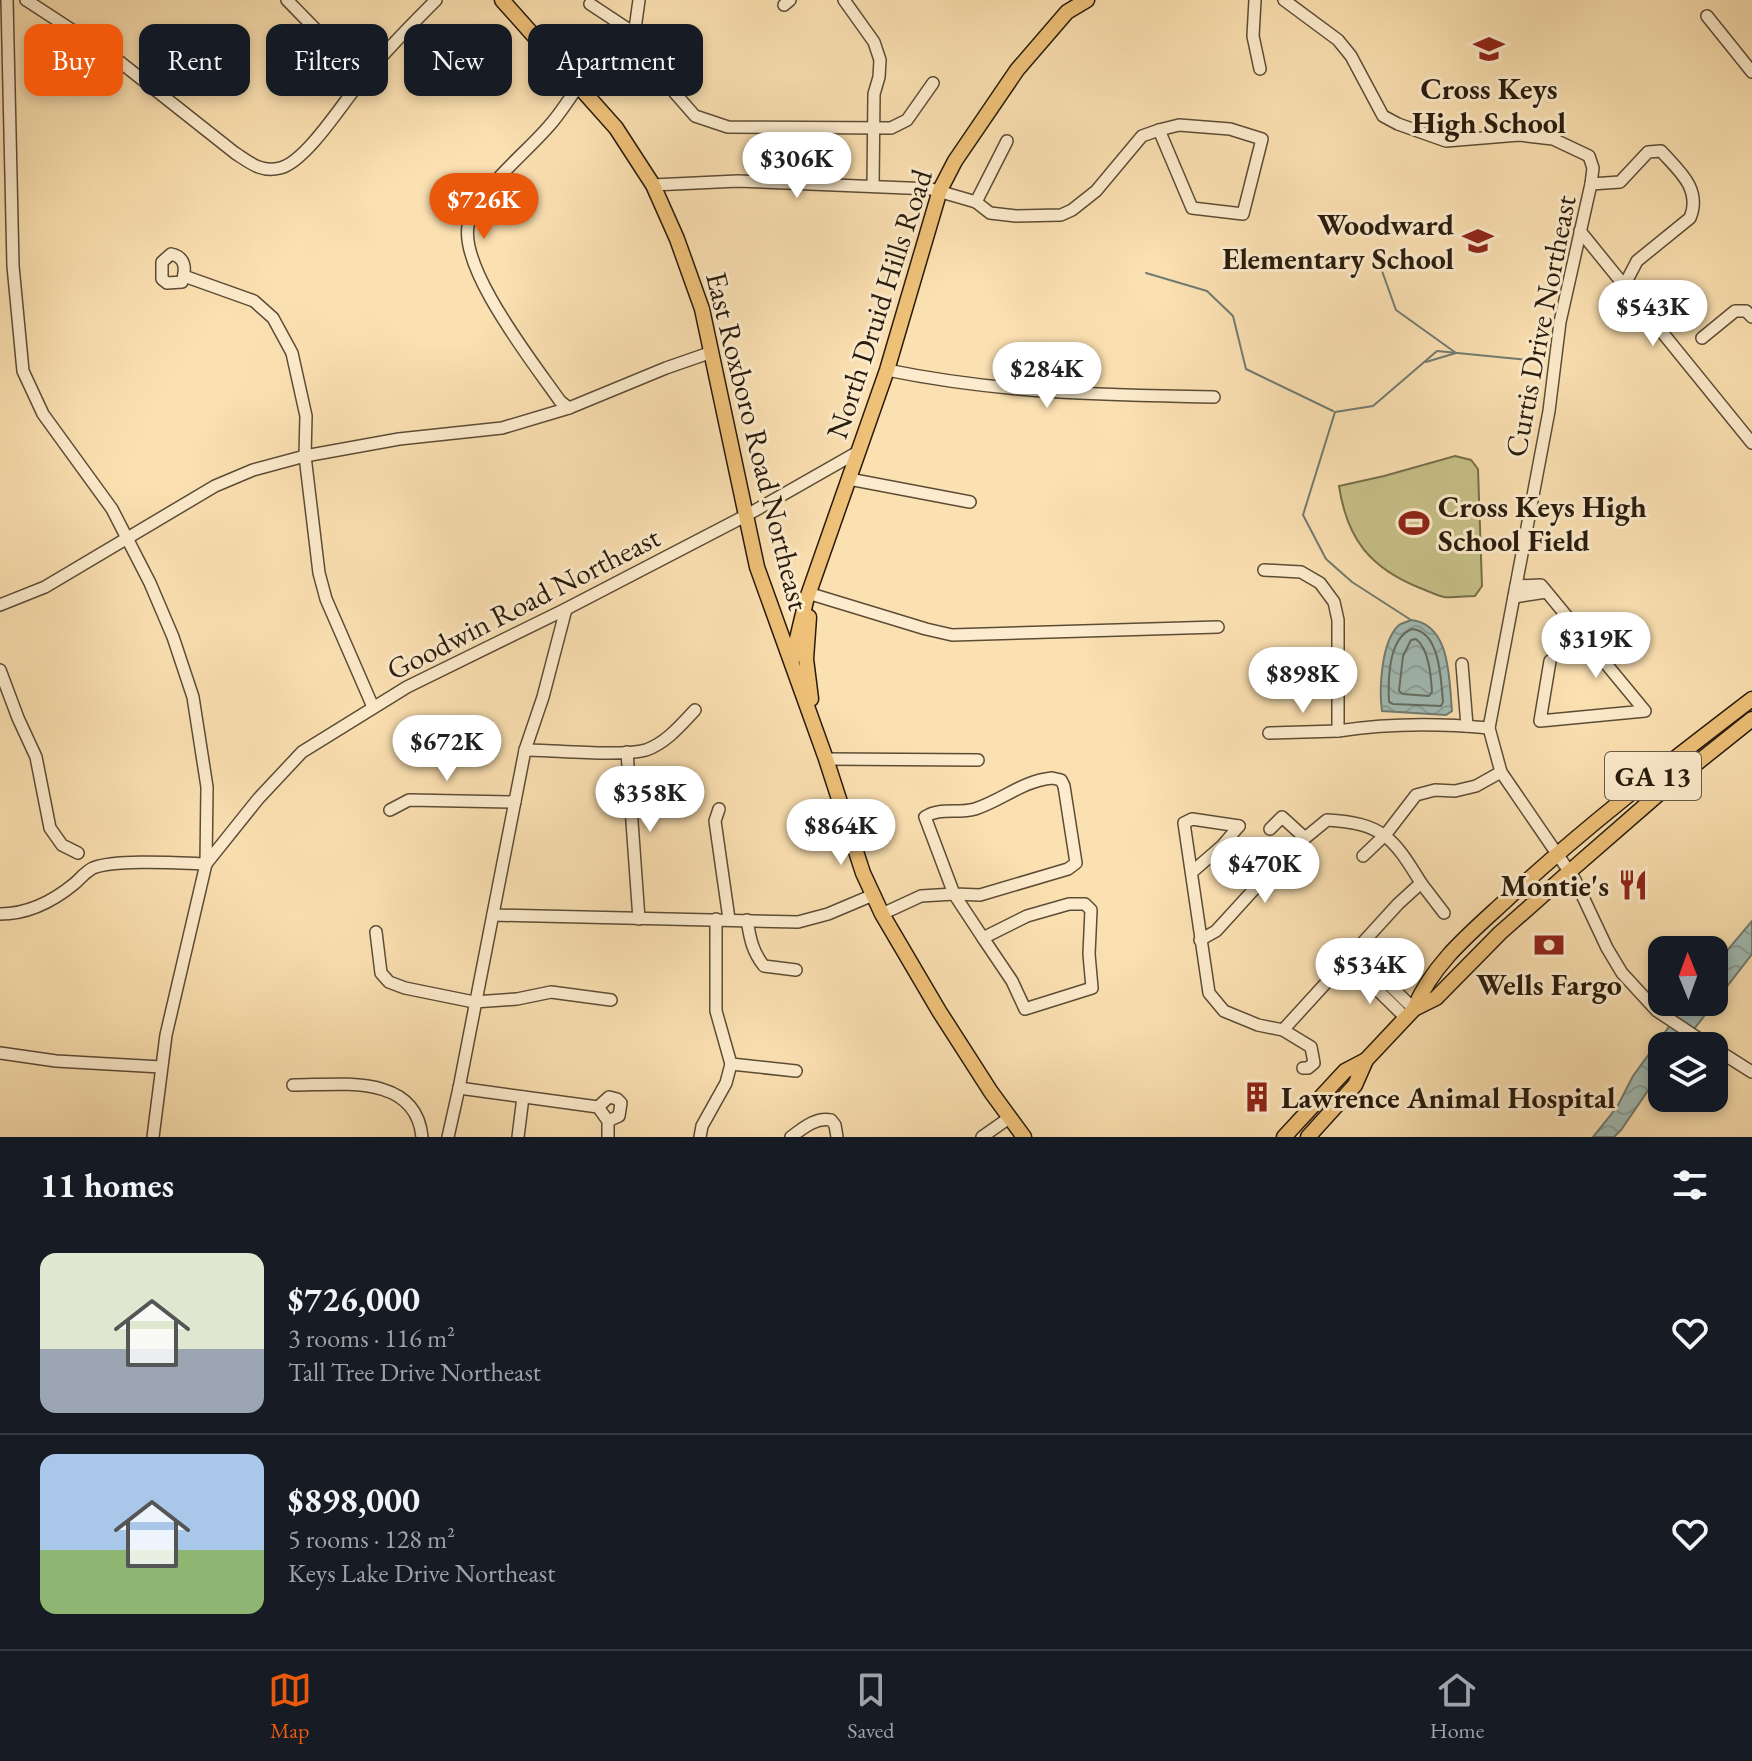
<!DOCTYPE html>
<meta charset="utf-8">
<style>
body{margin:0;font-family:"EB Garamond",serif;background:#242831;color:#f1f3f6;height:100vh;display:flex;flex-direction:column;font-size:30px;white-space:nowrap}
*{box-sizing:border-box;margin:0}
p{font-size:26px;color:#9ea1a6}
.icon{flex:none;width:44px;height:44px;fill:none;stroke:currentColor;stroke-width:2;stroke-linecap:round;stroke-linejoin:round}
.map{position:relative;height:1137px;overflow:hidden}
.drawer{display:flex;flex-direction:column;background:#171b24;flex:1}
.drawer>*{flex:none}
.hud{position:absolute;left:24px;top:24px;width:800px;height:72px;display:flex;gap:16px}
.needle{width:52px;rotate:359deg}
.buttons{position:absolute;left:1648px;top:936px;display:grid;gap:16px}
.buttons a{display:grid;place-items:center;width:80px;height:80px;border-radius:16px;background:#171b24;box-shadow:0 4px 12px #0003;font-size:40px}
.price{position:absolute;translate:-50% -68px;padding:0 18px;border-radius:28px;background:#fff;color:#222;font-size:26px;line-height:52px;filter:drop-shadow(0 2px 4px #0008)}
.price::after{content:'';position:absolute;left:50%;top:48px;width:24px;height:18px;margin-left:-12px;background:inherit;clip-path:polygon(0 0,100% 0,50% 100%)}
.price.selected{background:#ea580c;color:#fff}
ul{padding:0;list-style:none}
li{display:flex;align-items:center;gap:24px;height:200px;padding:0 40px}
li+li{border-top:2px solid #363941}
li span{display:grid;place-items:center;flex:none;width:224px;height:160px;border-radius:16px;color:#555}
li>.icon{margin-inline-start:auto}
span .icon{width:96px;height:96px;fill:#fffc;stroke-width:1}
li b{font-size:34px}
h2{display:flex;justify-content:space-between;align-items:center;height:96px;padding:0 40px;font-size:34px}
.chip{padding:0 28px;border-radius:16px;background:#171b24;box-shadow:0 4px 12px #0003;font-size:28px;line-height:72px}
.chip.selected{background:#ea580c;color:#fff}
.menu{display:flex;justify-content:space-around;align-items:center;height:112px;border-top:2px solid #363941;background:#171b24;font-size:22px;color:#9ea1a6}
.menu a{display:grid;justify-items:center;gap:4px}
.menu .selected{color:#ea580c}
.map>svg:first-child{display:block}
.green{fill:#c6c087;stroke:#766e4a;stroke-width:2}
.water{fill:url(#water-waves);stroke:#707b71;stroke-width:2}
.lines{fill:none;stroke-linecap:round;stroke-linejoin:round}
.shore{stroke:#646b60;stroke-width:2}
.stream{stroke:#707b71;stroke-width:2}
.minor-casing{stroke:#5c4c36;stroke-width:14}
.major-casing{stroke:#271b0d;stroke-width:17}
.minor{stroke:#fcebcc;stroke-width:11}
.major{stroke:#eec078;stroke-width:14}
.labels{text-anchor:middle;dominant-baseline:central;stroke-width:6;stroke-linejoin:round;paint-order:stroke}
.shield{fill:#fcebcc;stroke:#675946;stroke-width:2}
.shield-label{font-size:28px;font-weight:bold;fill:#271b0d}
.poi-label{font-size:30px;font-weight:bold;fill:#271b0d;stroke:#fcebcc}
.street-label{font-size:30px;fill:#271b0d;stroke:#fcebcc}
</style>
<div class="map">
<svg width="1752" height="1137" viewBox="0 0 1752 1137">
<defs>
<pattern id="water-waves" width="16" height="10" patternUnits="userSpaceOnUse" patternTransform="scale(2)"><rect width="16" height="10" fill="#a1bbb4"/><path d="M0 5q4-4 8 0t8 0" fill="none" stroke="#8ba09a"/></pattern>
</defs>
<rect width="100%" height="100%" fill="#fbe0b1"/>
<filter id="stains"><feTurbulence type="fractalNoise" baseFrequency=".0025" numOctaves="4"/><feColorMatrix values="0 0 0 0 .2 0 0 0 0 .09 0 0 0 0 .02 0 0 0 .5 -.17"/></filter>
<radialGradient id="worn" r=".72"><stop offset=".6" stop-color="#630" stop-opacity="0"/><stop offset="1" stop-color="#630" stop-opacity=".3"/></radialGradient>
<path class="green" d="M1455,456L1471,460L1478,469L1482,586L1475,596C1466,596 1454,598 1444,597C1436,595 1428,591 1420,588C1370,568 1347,539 1339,486L1384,476Z"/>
<g class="water">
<path d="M1411,620C1451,624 1449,680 1452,711L1446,715L1382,711C1379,690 1381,641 1399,625C1402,623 1407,622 1411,620Z"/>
<polygon points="1752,921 1752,954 1681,1046 1662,1046 1662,1070 1621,1130 1614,1137 1593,1137 1617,1107 1633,1076 1687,1002 1714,1002 1714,966"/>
</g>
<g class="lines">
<g class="shore">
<path d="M1412,629C1440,631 1441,680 1443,702L1441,706L1393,704L1389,702C1388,680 1388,638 1412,629Z"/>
<path d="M1416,639C1429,649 1431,676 1432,692L1429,696L1403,694L1399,691L1403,656L1411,640Z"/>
</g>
<g class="stream">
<polyline points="1382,271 1396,310 1456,353 1426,362"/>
<polyline points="1146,273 1207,291 1233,316 1246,369 1333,411"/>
<polyline points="1411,620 1352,582 1326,559 1303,515 1335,412 1373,406 1437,351 1529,360"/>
</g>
<g class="minor-casing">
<g id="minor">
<polyline points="7,0 13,266 23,371 43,414 112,509 150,583 173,637 193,697 207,787 206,864 166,1035 153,1137"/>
<path d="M26,0L115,58L235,153C249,162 261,173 280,168C306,162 345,100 363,78C386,50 411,25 436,0"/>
<polyline points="287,0 363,78"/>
<polyline points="639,0 635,29 646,60 695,116 728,127 891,128 907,120 933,83"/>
<polyline points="844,0 874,42 880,60 879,77 874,94 873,186"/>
<polyline points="1255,0 1253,36 1260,69"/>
<polyline points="1284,0 1338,40 1351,56 1383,116 1398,124 1446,141 1519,135 1553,139 1589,156 1593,168 1591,184 1560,322 1549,411 1489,728 1501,772 1575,880 1607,948 1622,973 1657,1011 1710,1046"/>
<polyline points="590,4 637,35"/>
<polyline points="784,5 790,0"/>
<polyline points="1707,16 1752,72"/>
<polygon points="1179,125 1230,129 1262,139 1243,214 1192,208 1159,130"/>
<path d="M1591,184L1620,182L1648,152L1661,151C1679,171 1702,189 1690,218L1637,261L1625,284"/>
<polyline points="653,185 738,181 931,189 976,202 990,213 1016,216 1061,215 1072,210 1096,191 1142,136 1159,130"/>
<polyline points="976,202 1007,141"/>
<polyline points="1580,231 1752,443"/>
<path d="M171,254C186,257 186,269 182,282L167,283L162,279V262Z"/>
<polyline points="184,276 254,301 273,318 292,353 306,416 305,456 319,573 326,599 373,707"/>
<polyline points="1702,338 1735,311 1746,311 1752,317"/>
<path d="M887,370C999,393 1100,395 1214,397"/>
<path d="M569,408L560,401C535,365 452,261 470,219C486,183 523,156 549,126C560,114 568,100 578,87"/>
<polyline points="849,479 970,502"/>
<path d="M1264,570L1301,572L1320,583L1334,602L1338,620V731C1389,723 1438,723 1489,728"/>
<polyline points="1516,586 1541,585 1645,711 1540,721 1550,661"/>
<polyline points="811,594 926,629 952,635 1218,627"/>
<polyline points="1514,597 1546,592"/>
<polyline points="0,605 45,587 215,486 253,470 305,456 399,439 502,428 569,408 666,368 712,352"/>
<polyline points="1462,664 1467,726"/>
<polyline points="1264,668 1338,667"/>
<polyline points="0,670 18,718 36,757 50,828 62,845 78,853"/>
<polyline points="1269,733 1338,731"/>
<path d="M525,750C554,750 620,757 646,750C666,743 681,725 695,710"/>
<polyline points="627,752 639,919"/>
<polyline points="826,759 978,760"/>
<path d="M1052,778L1061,780L1064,786L1076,863L1068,869L980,895L954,894L925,817C939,807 958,814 975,809C1003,800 1022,781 1052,778Z"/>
<polyline points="719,809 715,821 729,919"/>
<polyline points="390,810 409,800 515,802"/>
<polyline points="1270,829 1282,817 1304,837"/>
<polyline points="1363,856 1386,834 1416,795 1435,790 1455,791 1476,786 1501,772"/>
<polyline points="1192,872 1222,846 1239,826"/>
<polyline points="1421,883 1444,913"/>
<polygon points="1069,904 1085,904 1091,910 1089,954 1092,988 1025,1009 1012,981 983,938 1027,916"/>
<path d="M0,914C28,914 52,902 74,884C80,879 85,872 93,868C116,859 179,863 206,864L258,799L302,752L407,687L566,609L747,515L856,453"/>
<polyline points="882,914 921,896 954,894 983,938"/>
<polyline points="493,915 798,922 828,914 873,895"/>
<path d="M747,920C750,938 752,951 764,966L796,970"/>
<polyline points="376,932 381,973 389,982 405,988 474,1002 517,999 551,992 611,1000"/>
<path d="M1200,940L1216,931L1288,852L1327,820C1382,823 1393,837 1421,883L1398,904L1283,1030L1258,1025L1224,1011L1209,993L1184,823L1192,819L1239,826"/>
<polyline points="1351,956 1369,965 1414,1009"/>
<polyline points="1351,956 1353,966 1405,1017"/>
<polyline points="1283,1030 1311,1047 1314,1063 1308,1068 1303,1068"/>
<polyline points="1714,1048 1752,1072"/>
<polyline points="0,1053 56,1061 161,1067"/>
<polyline points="731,1064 796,1071"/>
<path d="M293,1085C340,1085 416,1073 422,1137"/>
<polyline points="459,1088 598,1107 608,1121 608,1137"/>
<polyline points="598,1107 609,1097 617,1099 621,1103 619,1116 608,1121"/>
<polyline points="448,1137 459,1088 525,750 543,697 566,609"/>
<polyline points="518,1137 523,1097"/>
<polyline points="700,1137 702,1126 726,1083 731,1064 716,1011 716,919"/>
<path d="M791,1137C803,1128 816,1117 831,1120L835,1125L837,1137"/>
<polyline points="982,1137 1009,1118"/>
</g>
</g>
<g class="major-casing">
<g id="major">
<polyline points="502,0 616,128 653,185 677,239 702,309 757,567 826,759 863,873 882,914 939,1011 991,1092 1024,1137"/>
<polyline points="809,617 806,659 811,699"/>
<polyline points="792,660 806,601 887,370 940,190 955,161 1017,70 1067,12 1087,0"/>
<path d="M1414,1009C1432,965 1468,935 1503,903C1581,830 1667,764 1752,699"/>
<polyline points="1284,1137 1345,1071 1366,1060 1414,1009 1436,998 1500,933 1569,872 1662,791 1752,719"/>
<polyline points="1308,1137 1355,1085 1366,1060"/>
</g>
</g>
<use href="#minor" class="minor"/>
<use href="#major" class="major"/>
</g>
<defs>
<g id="school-bare" transform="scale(2.4)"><path d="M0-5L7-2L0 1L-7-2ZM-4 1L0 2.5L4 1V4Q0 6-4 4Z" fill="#8f2418" stroke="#fcebcc" stroke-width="2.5" paint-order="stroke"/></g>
<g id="stadium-bare" transform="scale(2.4)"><path d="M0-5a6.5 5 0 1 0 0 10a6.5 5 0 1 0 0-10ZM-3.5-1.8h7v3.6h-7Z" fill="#8f2418" stroke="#fcebcc" stroke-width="2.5" paint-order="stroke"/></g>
<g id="restaurant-bare" transform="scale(2.4)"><path d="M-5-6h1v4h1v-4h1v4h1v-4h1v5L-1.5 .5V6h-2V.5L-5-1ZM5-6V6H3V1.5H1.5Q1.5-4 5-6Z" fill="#8f2418" stroke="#fcebcc" stroke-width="2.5" paint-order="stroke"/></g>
<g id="bank-bare" transform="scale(2.4)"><path d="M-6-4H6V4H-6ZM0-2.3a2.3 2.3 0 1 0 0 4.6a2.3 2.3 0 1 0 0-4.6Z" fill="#8f2418" stroke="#fcebcc" stroke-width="2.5" paint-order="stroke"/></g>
<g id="building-bare" transform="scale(2.4)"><path d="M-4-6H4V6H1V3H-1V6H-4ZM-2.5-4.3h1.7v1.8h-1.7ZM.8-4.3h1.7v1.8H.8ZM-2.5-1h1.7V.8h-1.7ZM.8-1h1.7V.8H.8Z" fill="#8f2418" stroke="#fcebcc" stroke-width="2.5" paint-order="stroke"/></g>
</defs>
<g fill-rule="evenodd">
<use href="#school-bare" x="1489" y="49"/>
<use href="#school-bare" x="1478" y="241"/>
<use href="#stadium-bare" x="1414" y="523"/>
<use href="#restaurant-bare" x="1633" y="885"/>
<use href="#bank-bare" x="1549" y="945"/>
<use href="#building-bare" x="1257" y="1097"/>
</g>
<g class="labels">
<rect class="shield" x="1605" y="752" width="96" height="48" rx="6"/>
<g class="shield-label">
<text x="1653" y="776">GA 13</text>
</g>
<g class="poi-label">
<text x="1489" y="88">Cross Keys<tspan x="1489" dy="34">High School</tspan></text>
<text x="1454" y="224" text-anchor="end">Woodward<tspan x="1454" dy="34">Elementary School</tspan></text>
<text x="1438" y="506" text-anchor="start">Cross Keys High<tspan x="1438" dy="34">School Field</tspan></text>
<text x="1609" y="885" text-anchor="end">Montie's</text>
<text x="1549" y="984">Wells Fargo</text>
<text x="1281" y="1097" text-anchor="start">Lawrence Animal Hospital</text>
</g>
<g class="street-label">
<text transform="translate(879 304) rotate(-72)">North Druid Hills Road</text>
<text transform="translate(1540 326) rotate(-79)">Curtis Drive Northeast</text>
<text transform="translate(758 441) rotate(76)">East Roxboro Road Northeast</text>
<text transform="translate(523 603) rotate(-27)">Goodwin Road Northeast</text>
</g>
</g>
<rect width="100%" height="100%" filter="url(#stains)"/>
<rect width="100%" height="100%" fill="url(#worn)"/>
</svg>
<div class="buttons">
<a><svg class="needle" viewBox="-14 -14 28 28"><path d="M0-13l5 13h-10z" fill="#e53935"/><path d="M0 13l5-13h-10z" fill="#9ea1a6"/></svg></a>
<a><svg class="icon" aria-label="layers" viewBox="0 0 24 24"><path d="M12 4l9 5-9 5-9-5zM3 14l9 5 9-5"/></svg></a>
</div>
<b class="price" style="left:797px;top:200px">$306K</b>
<b class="price selected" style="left:484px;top:241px">$726K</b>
<b class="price" style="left:1653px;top:348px">$543K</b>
<b class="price" style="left:1047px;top:410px">$284K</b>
<b class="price" style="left:1596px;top:680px">$319K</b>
<b class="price" style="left:1303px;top:715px">$898K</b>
<b class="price" style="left:447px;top:783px">$672K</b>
<b class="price" style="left:650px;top:834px">$358K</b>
<b class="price" style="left:841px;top:867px">$864K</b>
<b class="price" style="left:1265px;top:905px">$470K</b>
<b class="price" style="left:1370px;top:1006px">$534K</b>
<div class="hud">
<a class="chip selected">Buy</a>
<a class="chip">Rent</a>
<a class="chip">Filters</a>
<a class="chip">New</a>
<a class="chip">Apartment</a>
</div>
</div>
<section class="drawer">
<h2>11 homes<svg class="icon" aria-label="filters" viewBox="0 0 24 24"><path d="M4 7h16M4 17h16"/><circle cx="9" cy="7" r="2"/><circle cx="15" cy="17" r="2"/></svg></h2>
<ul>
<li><span style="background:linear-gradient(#dfe7d0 60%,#9aa5b1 0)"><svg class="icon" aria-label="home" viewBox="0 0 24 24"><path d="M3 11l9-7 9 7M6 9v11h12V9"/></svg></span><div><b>$726,000</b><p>3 rooms · 116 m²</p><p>Tall Tree Drive Northeast</p></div><svg class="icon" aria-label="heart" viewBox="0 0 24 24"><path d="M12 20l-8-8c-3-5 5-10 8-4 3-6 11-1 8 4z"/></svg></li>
<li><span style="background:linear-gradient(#a9c7e8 60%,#8fb573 0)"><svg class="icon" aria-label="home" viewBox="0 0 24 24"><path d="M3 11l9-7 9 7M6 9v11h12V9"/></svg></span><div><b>$898,000</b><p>5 rooms · 128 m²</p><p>Keys Lake Drive Northeast</p></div><svg class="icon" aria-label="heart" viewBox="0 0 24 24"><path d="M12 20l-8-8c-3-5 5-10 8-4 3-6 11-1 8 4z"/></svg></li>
</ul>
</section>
<nav class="menu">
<a class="selected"><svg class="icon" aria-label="map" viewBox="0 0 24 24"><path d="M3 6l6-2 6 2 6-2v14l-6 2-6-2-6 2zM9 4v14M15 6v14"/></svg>Map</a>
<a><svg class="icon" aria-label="saved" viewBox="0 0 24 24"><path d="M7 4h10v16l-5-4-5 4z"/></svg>Saved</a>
<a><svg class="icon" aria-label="home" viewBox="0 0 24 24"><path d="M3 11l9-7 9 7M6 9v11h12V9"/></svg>Home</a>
</nav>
